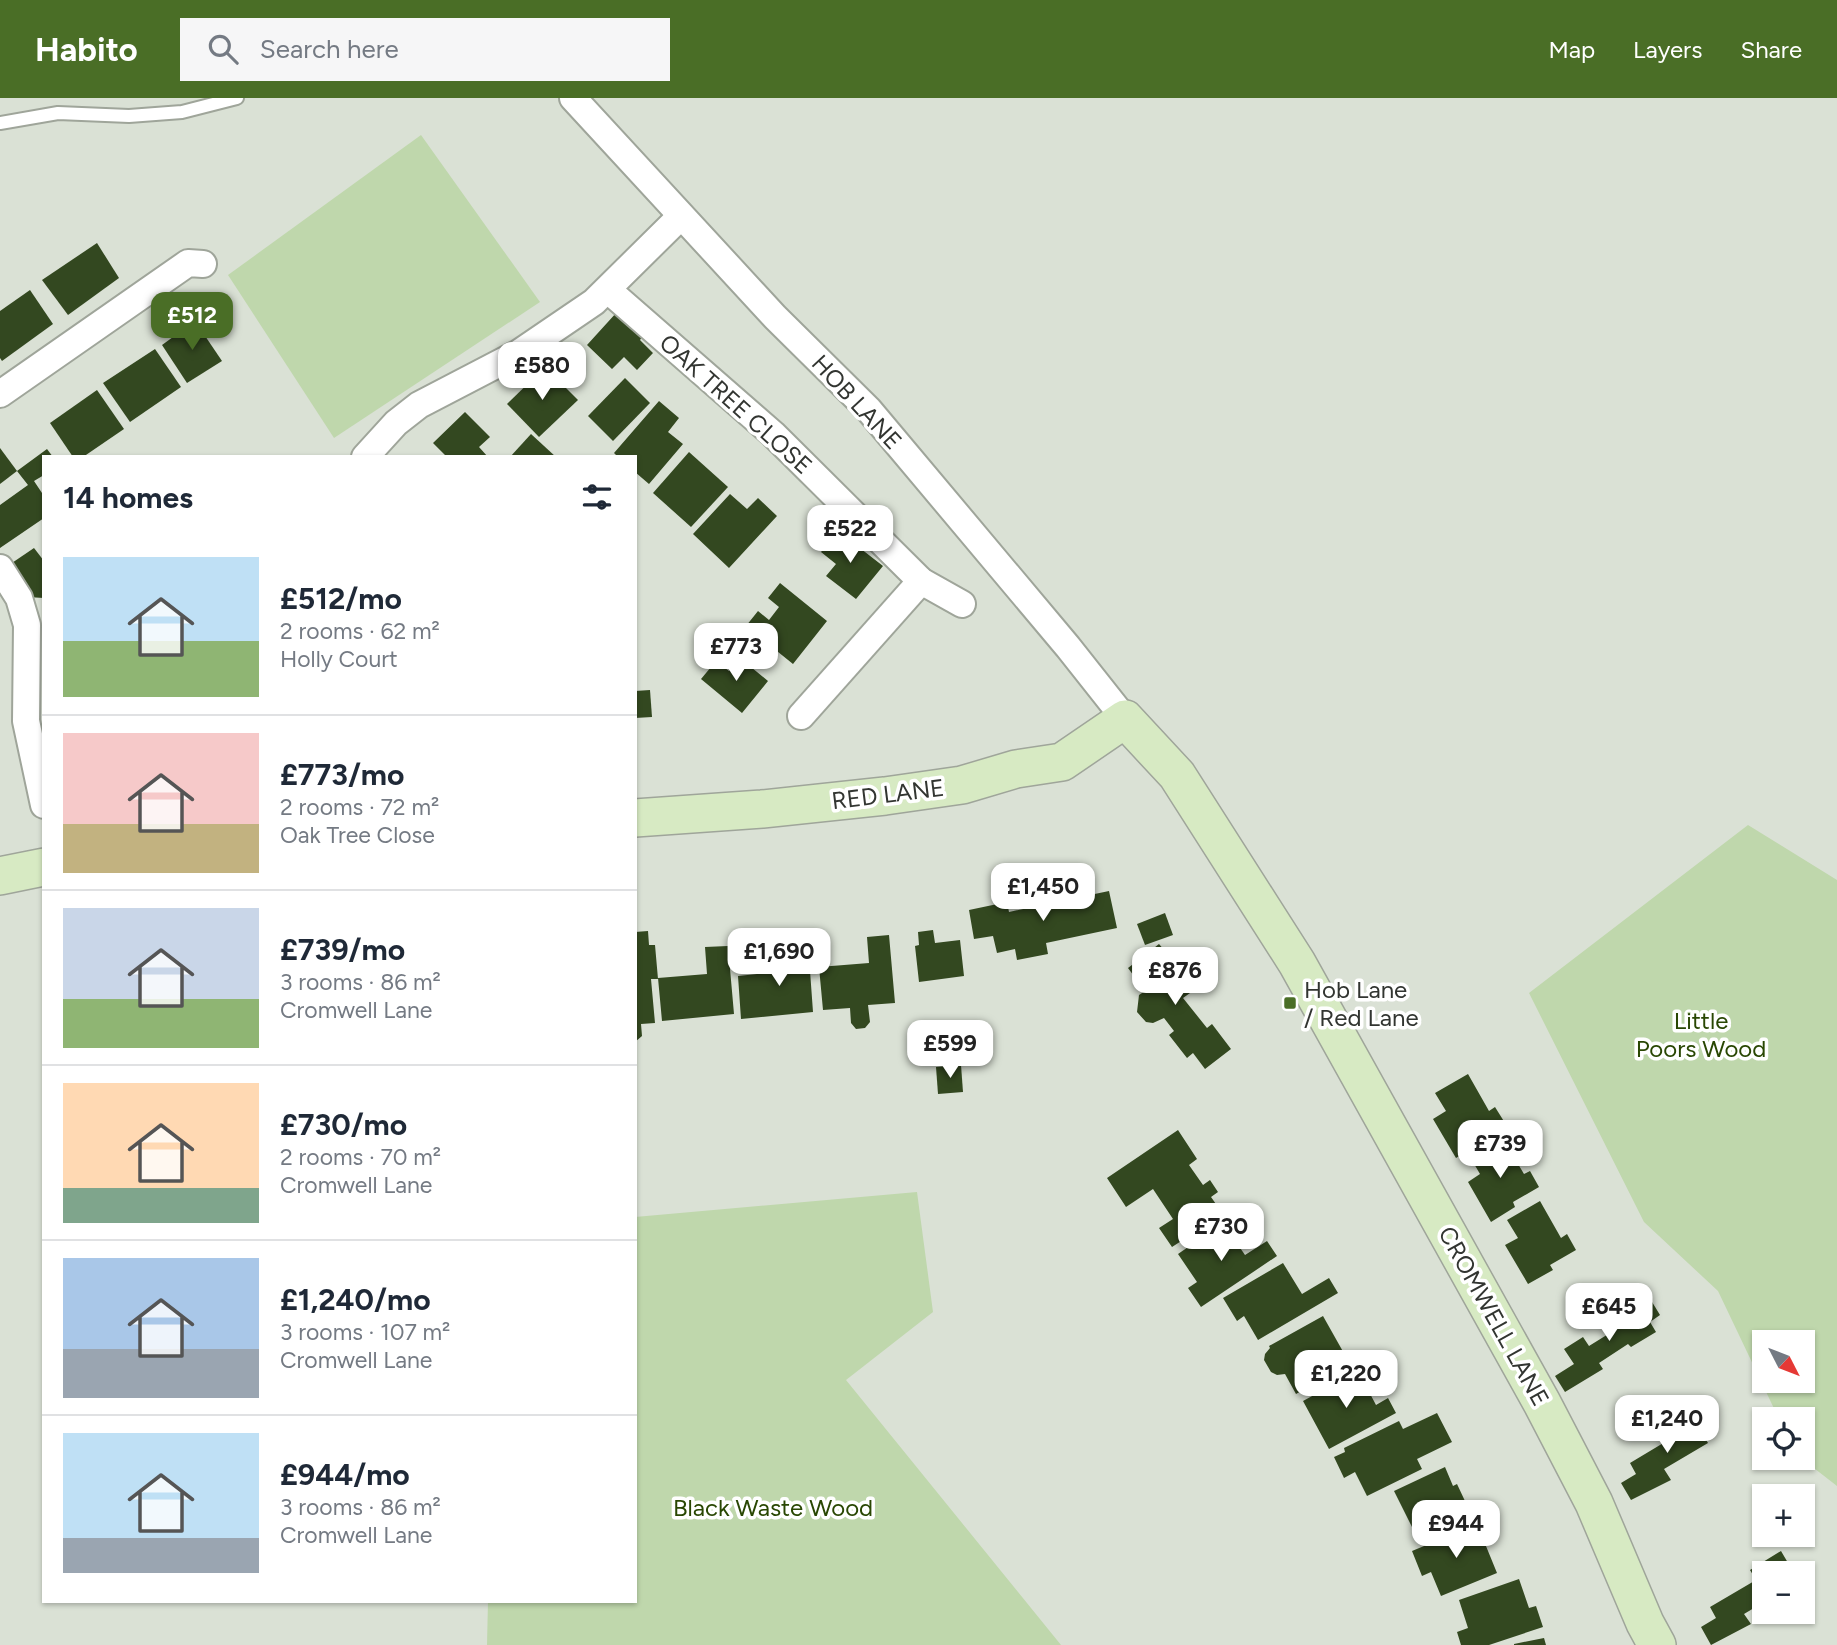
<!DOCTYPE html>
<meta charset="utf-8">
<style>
body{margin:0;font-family:Figtree,sans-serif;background:#f6f6f7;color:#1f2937;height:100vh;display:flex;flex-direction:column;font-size:26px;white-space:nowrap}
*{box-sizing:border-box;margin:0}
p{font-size:23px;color:#747a83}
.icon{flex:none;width:38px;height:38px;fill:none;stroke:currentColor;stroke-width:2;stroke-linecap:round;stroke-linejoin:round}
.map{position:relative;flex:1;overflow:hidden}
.panel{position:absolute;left:42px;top:357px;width:595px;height:1148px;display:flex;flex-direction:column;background:#fff;border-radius:0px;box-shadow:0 2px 5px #0004}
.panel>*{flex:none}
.needle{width:46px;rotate:132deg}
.tools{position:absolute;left:1752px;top:1232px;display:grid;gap:14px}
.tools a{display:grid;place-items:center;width:63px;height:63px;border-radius:0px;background:#fff;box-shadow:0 2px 5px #0004;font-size:35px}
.price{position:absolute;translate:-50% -60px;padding:0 16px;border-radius:14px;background:#fff;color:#222;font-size:23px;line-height:46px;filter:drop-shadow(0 2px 4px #0008)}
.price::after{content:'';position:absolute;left:50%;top:42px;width:21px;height:16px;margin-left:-10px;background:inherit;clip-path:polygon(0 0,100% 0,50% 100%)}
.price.on{background:#4a6e26;color:#fff}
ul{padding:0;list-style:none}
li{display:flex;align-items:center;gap:21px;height:175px;padding:0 21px}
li+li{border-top:2px solid #e0e1e3}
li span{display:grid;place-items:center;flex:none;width:196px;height:140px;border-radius:0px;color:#555}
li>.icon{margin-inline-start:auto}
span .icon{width:84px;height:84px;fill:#fffc;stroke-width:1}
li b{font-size:30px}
h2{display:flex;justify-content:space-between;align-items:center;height:84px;padding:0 21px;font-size:30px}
header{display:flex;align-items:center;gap:42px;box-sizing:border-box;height:98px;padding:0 35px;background:#4a6e26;color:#fff}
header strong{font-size:33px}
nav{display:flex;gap:38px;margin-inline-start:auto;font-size:24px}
.search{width:490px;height:63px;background:#f6f6f7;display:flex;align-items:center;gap:18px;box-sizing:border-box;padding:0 24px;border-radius:0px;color:#747a83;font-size:26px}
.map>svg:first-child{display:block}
.green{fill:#bfd7ac;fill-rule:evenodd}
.building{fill:#334820}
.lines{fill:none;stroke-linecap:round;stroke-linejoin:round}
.lane-casing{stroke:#9fa59a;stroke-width:16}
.street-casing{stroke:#9fa59a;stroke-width:30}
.secondary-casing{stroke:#9fa59a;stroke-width:40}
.lane{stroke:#fff;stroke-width:12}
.street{stroke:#fff;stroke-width:26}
.secondary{stroke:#d7eac3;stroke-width:37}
.poi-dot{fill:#4a6e26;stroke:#fff;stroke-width:2.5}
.labels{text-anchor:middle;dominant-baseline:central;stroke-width:7;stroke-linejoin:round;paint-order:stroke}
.street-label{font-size:24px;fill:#323531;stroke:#fff}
.poi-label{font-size:24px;fill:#323531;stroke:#fff;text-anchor:start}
.park-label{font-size:24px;fill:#294703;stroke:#fff}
</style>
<header>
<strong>Habito</strong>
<div class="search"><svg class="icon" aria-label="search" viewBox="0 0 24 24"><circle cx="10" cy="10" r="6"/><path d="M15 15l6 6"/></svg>Search here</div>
<nav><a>Map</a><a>Layers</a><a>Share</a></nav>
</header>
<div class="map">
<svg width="1837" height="1547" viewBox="0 0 1837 1547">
<rect width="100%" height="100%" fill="#dae1d5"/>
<g class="green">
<polygon points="421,37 540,204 334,340 228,177"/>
<path d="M1748,727L1837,782V1388L1801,1360L1802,1321H1779L1718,1193L1644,1124L1529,895ZM1764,1244H1802V1283H1764Z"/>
<polygon points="917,1094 933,1214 846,1282 1061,1547 487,1547 488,1503 635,1503 635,1119"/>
</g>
<g class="building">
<polygon points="97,145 119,180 68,217 42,182"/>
<polygon points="30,192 53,226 2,263 0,260 0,213"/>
<polygon points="617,214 642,239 640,242 653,255 637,272 624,259 612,271 587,247"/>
<polygon points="195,223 222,263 187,285 162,247"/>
<polygon points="155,251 181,289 130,324 103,285"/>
<polygon points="545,269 578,302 539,339 507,306"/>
<polygon points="625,280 650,305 613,343 588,318"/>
<polygon points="97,292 124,331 83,359 73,359 50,325"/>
<polygon points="659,303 679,320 668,334 683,346 649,386 635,374 635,359 618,359 614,355"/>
<polygon points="465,314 490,339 479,349 488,359 447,359 433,345"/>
<polygon points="531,336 556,359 510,359"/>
<polygon points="0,350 17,373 0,386"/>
<polygon points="47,351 53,359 44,359 44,377 34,383 44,398 44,420 0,450 0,407 28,387 17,373"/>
<polygon points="689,354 728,389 691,429 653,395"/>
<polygon points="730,396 747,411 758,400 777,418 729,470 693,436"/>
<polygon points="838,433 883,468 856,501 826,478 836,466 821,454"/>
<polygon points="34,450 44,463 44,500 27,499 6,469"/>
<polygon points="780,485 827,523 793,566 746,528 758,513 769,522 779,509 768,500"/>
<polygon points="740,560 768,583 742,615 701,581 716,563 729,573"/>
<polygon points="650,592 652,619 635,620 635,593"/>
<polygon points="1109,793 1117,830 1046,845 1048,856 1017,862 1015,851 997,855 993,838 974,841 969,812 1007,804 1009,814"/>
<polygon points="1165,815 1173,837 1145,847 1137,826"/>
<polygon points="933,832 935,845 960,842 964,878 919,884 915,848 919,847 918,834"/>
<polygon points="648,833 649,847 655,847 658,881 651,881 655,925 641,926 642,938 635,944 635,834"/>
<polygon points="889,837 895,905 868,907 870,924 865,930 856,931 851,925 850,910 823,912 819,869 869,865 867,839"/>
<polygon points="808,845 813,914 741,921 738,878 787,873 785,847"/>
<polygon points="1159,846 1197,890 1183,900 1207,930 1212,926 1231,951 1205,971 1193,955 1187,960 1169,937 1174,933 1164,920 1153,925 1146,924 1137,914 1139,897 1145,893 1128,870"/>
<polygon points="728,848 734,916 662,923 658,880 707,876 705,849"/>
<polygon points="961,967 963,994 938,996 936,969"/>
<polygon points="1468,976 1489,1013 1495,1009 1505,1025 1478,1040 1481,1045 1456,1060 1433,1021 1446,1013 1435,995"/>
<polygon points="1178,1032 1197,1061 1189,1067 1203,1087 1210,1082 1218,1094 1211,1099 1223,1116 1172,1149 1159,1130 1173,1121 1153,1091 1126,1109 1107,1080"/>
<polygon points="1502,1039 1524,1076 1530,1073 1539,1089 1513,1104 1515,1109 1491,1124 1468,1084 1480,1076 1470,1059"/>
<polygon points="1540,1103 1561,1140 1567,1136 1576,1152 1550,1167 1553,1172 1528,1186 1505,1147 1518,1140 1507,1122"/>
<polygon points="1223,1125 1245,1157 1267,1143 1277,1158 1201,1209 1188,1190 1197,1184 1178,1156"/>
<polygon points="1283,1165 1302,1196 1329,1180 1338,1195 1258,1242 1244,1218 1237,1223 1223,1200"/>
<polygon points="1649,1199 1660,1217 1650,1224 1656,1234 1631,1249 1628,1246 1599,1265 1603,1271 1565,1294 1555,1278 1574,1266 1564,1251 1583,1239 1589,1248 1618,1230 1611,1218 1637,1203 1638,1206"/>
<polygon points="1323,1218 1350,1266 1296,1296 1285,1276 1277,1277 1271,1274 1264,1262 1265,1256 1270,1250 1269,1248"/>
<polygon points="1358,1273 1376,1307 1388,1300 1396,1315 1329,1351 1303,1303"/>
<polygon points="1701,1309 1711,1326 1700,1332 1708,1345 1664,1371 1671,1382 1631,1402 1621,1385 1636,1376 1630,1365 1675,1338 1670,1328"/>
<polygon points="1437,1315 1452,1344 1417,1361 1422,1371 1367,1398 1355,1374 1344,1380 1334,1359 1345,1354 1344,1350 1399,1323 1403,1331"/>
<polygon points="1445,1369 1453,1388 1457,1386 1472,1418 1419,1443 1394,1393"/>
<polygon points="1477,1426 1497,1475 1441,1498 1431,1474 1422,1478 1412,1453"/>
<polygon points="1781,1453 1791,1470 1782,1475 1764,1475 1764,1504 1744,1516 1751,1526 1711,1547 1701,1529 1716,1520 1710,1509 1756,1482 1750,1472"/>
<polygon points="1519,1481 1529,1510 1536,1508 1543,1529 1489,1547 1461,1547 1457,1534 1468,1530 1459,1502"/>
<polygon points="1544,1540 1546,1547 1514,1547 1514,1546"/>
</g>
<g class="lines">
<g class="lane-casing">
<polyline id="lane" points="0,25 58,15 129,18 182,14 237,0"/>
</g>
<g class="street-casing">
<g id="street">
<polyline points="573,0 775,219 869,312 1068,549 1125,621"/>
<polyline points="608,192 773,336 921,483 962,506"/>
<polyline points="0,296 188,165 203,166"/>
<polyline points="365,359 396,325 419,307 519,255 594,204 681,118"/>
<polyline points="0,470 19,500 27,527 26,623 44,707"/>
<polyline points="801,618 921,483"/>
</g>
</g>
<g class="secondary-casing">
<g id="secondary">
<polyline points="635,720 762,711 885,698 962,687 1016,671 1062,664 1125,621 1177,677 1297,865 1542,1305 1594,1405 1645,1525 1657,1547"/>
<polyline points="0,778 44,769"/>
</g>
</g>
<use href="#lane" class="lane"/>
<use href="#street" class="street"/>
<use href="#secondary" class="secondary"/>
</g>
<rect class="poi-dot" x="1283" y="898" width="14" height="14" rx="3.5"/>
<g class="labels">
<g class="street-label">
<text transform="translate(857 304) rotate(47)">HOB LANE</text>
<text transform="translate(736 306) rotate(42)">OAK TREE CLOSE</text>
<text transform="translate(888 696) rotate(-7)">RED LANE</text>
<text transform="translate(1494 1218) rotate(61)">CROMWELL LANE</text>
</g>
<g class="poi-label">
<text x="1304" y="891">Hob Lane<tspan x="1304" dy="28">/ Red Lane</tspan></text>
</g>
<g class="park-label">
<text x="1701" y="922">Little<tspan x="1701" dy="28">Poors Wood</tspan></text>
<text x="773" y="1409">Black Waste Wood</text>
</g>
</g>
</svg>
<div class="tools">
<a><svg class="needle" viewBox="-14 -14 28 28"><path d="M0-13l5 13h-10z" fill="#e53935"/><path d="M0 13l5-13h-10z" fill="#747a83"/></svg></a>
<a><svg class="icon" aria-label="locate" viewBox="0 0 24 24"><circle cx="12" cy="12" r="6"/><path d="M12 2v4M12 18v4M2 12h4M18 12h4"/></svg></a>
<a>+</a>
<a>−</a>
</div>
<b class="price on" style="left:192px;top:254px">£512</b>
<b class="price" style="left:542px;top:304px">£580</b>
<b class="price" style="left:850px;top:467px">£522</b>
<b class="price" style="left:736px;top:585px">£773</b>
<b class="price" style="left:1043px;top:825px">£1,450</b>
<b class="price" style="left:779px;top:890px">£1,690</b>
<b class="price" style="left:1175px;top:909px">£876</b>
<b class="price" style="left:950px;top:982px">£599</b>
<b class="price" style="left:1500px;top:1082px">£739</b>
<b class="price" style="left:1221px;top:1165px">£730</b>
<b class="price" style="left:1609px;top:1245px">£645</b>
<b class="price" style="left:1346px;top:1312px">£1,220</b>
<b class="price" style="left:1667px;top:1357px">£1,240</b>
<b class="price" style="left:1456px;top:1462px">£944</b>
<section class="panel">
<h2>14 homes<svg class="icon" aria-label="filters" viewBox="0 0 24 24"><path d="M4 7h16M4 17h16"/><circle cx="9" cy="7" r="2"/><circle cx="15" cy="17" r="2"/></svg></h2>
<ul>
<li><span style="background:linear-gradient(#bfe0f5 60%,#8fb573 0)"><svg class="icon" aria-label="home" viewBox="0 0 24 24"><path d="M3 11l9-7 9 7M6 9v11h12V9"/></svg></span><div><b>£512/mo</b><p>2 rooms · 62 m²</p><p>Holly Court</p></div></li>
<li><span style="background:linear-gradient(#f6c9c9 65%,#c2b280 0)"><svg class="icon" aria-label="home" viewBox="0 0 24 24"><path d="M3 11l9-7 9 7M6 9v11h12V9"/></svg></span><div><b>£773/mo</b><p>2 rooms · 72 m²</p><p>Oak Tree Close</p></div></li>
<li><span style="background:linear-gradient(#c9d6e8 65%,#8fb573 0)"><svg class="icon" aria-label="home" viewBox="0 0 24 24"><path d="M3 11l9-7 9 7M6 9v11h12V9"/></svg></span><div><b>£739/mo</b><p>3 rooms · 86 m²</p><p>Cromwell Lane</p></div></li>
<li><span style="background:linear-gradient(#ffd9b3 75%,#7fa58c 0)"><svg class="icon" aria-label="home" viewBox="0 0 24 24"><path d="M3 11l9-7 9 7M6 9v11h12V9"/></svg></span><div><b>£730/mo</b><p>2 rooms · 70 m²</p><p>Cromwell Lane</p></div></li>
<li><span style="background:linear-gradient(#a9c7e8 65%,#9aa5b1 0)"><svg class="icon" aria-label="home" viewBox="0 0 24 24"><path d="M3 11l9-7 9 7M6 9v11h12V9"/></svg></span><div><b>£1,240/mo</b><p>3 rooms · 107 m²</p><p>Cromwell Lane</p></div></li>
<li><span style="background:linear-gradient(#bfe0f5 75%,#9aa5b1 0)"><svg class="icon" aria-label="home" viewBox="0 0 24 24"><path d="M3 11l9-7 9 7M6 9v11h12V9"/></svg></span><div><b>£944/mo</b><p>3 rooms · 86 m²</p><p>Cromwell Lane</p></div></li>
</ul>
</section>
</div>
